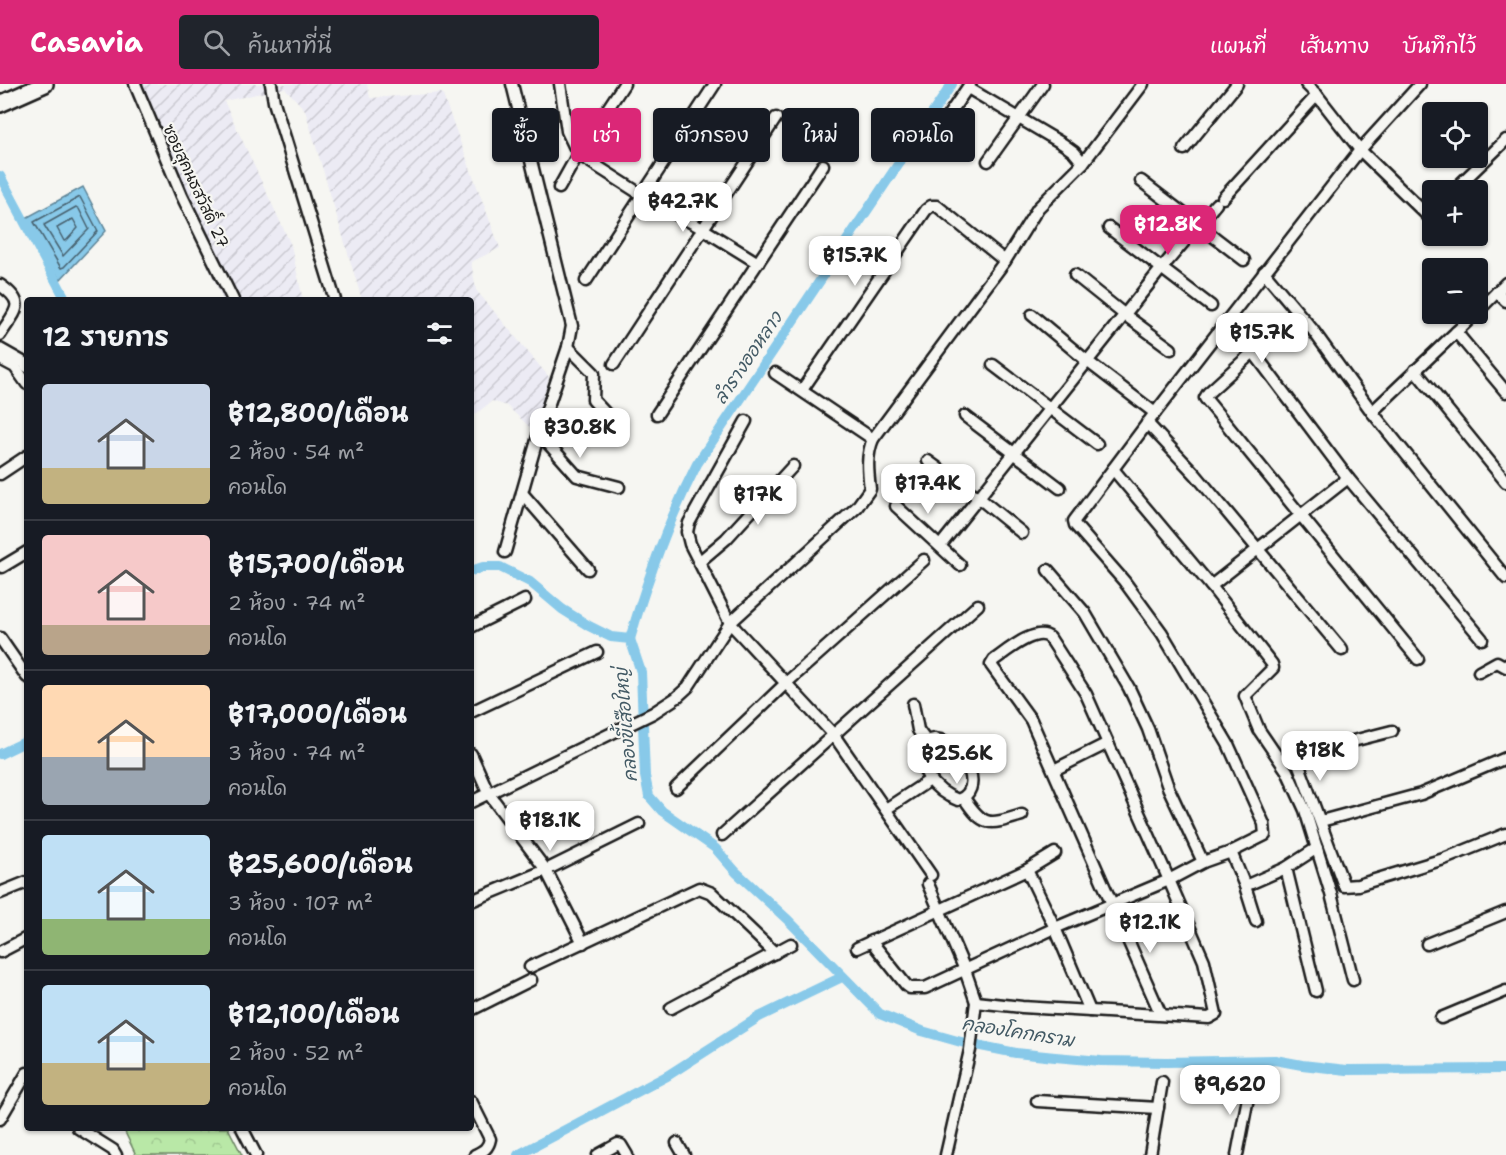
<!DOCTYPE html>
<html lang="th">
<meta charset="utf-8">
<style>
body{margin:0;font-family:"Shantell Sans","Playpen Sans Thai",sans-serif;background:#20242c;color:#f1f3f6;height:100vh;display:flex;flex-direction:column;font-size:22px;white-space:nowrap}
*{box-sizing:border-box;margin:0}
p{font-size:20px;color:#9ea1a6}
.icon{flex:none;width:33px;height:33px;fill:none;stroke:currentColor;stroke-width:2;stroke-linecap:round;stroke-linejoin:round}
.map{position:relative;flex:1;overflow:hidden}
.side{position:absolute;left:24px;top:213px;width:450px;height:834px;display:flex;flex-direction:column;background:#171b24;border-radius:6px;box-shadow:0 2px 4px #0004}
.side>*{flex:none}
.guide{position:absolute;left:492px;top:24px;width:570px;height:54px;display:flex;gap:12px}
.buttons{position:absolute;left:1422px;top:18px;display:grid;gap:12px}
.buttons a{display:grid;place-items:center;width:66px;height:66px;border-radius:6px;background:#171b24;box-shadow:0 2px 4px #0004;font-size:30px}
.price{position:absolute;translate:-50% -51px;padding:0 14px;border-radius:12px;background:#fff;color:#222;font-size:20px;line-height:39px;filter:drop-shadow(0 2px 3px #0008)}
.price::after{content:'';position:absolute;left:50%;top:36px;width:18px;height:14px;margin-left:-9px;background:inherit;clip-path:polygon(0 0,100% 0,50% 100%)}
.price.active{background:#db2777;color:#fff}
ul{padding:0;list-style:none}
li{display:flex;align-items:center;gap:18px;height:150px;padding:0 18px}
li+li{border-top:2px solid #363941}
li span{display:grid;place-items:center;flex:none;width:168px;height:120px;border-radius:6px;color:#555}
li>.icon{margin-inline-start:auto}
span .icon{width:72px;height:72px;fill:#fffc;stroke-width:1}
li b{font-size:26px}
h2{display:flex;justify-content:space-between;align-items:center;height:72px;padding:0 18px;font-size:26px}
.tag{padding:0 21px;border-radius:6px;background:#171b24;box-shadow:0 2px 4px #0004;font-size:21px;line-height:54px}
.tag.active{background:#db2777;color:#fff}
header{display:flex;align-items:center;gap:36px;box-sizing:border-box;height:84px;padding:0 30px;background:#db2777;color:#fff}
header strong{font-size:28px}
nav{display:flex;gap:33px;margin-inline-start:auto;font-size:21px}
.search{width:420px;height:54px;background:#20242c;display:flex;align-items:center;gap:15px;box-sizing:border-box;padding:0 21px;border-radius:6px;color:#9ea1a6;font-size:22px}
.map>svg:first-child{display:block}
.industrial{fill:url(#industrial-furrows)}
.park{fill:url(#park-crowns);stroke:#6a8262;stroke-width:1.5}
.water{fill:#88c9e9;stroke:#5d8497;stroke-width:1.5}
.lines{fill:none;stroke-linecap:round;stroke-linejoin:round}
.shore{stroke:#47616e;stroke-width:1.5}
.canal{stroke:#88c9e9;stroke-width:10}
.minor-casing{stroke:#1c1c1c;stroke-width:15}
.secondary-casing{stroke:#1c1c1c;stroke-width:20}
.minor{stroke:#f6f6f2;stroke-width:10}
.secondary{stroke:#f6f6f2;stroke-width:15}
.labels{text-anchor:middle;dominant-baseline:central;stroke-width:4.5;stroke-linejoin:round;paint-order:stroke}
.street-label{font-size:16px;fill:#1c1c1c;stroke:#f6f6f2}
.water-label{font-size:18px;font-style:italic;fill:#425964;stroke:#f6f6f2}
</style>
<header>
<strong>Casavia</strong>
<div class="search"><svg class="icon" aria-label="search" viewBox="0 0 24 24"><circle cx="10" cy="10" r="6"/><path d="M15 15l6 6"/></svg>ค้นหาที่นี่</div>
<nav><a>แผนที่</a><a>เส้นทาง</a><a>บันทึกไว้</a></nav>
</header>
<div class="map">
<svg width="1506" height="1071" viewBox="0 0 1506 1071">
<defs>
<pattern id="industrial-furrows" width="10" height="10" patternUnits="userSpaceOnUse" patternTransform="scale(1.5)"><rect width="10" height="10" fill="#ecebf4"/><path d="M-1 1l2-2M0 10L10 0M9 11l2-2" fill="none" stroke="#cac9d1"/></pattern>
<pattern id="park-crowns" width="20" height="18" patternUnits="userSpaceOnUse" patternTransform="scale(1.5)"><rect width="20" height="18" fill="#b9e8a7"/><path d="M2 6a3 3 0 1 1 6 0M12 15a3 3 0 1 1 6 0" fill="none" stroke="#9ec68f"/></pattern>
</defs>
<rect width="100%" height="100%" fill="#f6f6f2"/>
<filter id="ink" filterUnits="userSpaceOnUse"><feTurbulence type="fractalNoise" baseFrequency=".0167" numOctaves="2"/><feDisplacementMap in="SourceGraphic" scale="12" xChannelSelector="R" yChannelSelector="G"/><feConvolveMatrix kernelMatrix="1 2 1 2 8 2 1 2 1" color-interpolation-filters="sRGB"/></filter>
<g filter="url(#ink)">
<polygon class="industrial" points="128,0 367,0 370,14 442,9 500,164 471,178 476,206 549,293 534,347 507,322 492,317 471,334 471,216 362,216 305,26 285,4 224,17 291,161 303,216 223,216"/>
<polygon class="park" points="123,1044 228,1044 242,1071 136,1071"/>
<polygon class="water" points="83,103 106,147 60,196 24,135"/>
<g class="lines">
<g class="shore">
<polygon points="80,113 98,147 64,183 61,184 34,138"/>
<polygon points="76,123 79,125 89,145 63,172 44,141"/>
<polygon points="73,135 78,144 67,156 64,157 57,144"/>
</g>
<g class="canal">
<polyline points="0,92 66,216"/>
<polyline points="471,487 483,483 500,483 530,498 562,525 589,542 611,553 630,555"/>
<polyline points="630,555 641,588 645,692 649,712 662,727 715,764 736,788 788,836 880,930 922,947 961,958 1016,969 1055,973 1101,977 1167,978 1275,976 1302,981 1347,986 1506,985"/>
<path d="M630,555C647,496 669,435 697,380L952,0"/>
<polyline points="0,670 27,657"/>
<polyline points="518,1071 667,992 759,933 842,893"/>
</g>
<g class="minor-casing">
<g id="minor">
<polyline points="135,0 182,112 233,216"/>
<polyline points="271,0 274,18 335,216"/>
<polyline points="560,0 567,47 578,70 642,111 703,145 758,179"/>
<polyline points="1306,0 1317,11 1360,66 1428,132 1432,127"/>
<polyline points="968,4 1063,60 1074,68 1083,79"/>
<polyline points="935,51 970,0"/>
<polyline points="1184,65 1237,0"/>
<polyline points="988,77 1043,0"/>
<polyline points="1141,97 1244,176"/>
<polyline points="559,104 578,70 624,0"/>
<polyline points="1454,106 1506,56"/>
<polyline points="1223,114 1317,11"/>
<polyline points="1109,144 1211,222"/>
<polyline points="1264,188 1312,245 1372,328 1506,494"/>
<polyline points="1075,191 1125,231 1171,265"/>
<polyline points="586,197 715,0"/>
<path d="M0,201C28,220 15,227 0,251"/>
<polyline points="1497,208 1506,217"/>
<polyline points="1478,227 1506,199"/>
<polyline points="1297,228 1208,309 1205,314 1418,575"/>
<polyline points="1032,231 1087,277 1155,329"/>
<polyline points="1456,248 1506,308"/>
<polyline points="568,263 594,289 593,316 608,332"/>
<polyline points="0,265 23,278 27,283"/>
<polyline points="1254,269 1348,394 1482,555"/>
<polyline points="0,275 15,283 27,300"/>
<polyline points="614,280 776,34"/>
<polyline points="993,281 1097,360"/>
<polyline points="1415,286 1506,398"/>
<polyline points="775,289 873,355"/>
<polyline points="802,306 926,126 931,122 937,122 1005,177"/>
<polyline points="1372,328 1475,230"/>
<polyline points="657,330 823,81"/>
<polyline points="965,332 1060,404"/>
<polyline points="746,337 689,439 687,448 690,460 730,539 833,650 931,791"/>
<polyline points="1147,339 1196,391 1342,566"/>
<polyline points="539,349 577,392 619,403"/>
<polyline points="928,377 979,414 1022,449"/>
<polyline points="1113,385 1211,502 1272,580 1273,584 1245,612 1259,646 1287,687 1305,726 1331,810 1353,896"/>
<polyline points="0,390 27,372"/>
<polyline points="522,409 588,485"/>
<polyline points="896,422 960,481"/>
<polyline points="940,462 1161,185 1216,120"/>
<polyline points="505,468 539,349 568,263 572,242 512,0"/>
<polyline points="699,478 726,455 793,382"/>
<polyline points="2,483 27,468"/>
<polyline points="1048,486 1085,529 1129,604 1148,645 1168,703 1203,778"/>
<polyline points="1211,502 1348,394"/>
<polyline points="471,543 525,516"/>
<polyline points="0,554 27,593"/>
<polyline points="1479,588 1497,578 1506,583"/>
<polyline points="913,620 918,646 926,657"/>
<polyline points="471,628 597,568"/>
<polyline points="1392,647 1302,670 1297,676 1344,802 1358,801 1444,775 1506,750"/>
<path d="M935,655C939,656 944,656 948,659C966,669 985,706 958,716C936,708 912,682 926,657Z"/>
<polyline points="471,670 489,710 546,786 583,859"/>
<polyline points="1054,686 1108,659"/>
<polyline points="676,704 785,600 924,476"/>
<path d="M964,714C984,744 989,741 1022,731"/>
<path d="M471,718L653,629L676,614L688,603L730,539L857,423L870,405C868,387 866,372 873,355L1005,177L1038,124L1083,79L1143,0"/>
<polyline points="886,725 930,696"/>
<polyline points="1321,737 1421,710 1506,674"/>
<polyline points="722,751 978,521"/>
<polyline points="1231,768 1245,802 1256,837"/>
<polyline points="1286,784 1316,907"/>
<polyline points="1027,786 1055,844 1090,927"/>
<polyline points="928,800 965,886 976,918 970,966 946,1071"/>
<polyline points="1245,802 1286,784 1317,764"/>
<polyline points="0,809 27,798"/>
<polyline points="471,817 546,786 639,740"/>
<polyline points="871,857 906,901 910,904 925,904 1055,844 1169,796 1203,778 1231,768 1265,751 1264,740 1228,660 1162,549 1124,497 1075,441 1074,437 1155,329 1360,66 1420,0"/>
<polyline points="1427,860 1506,828"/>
<polyline points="857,864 1027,786 1055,769"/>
<polyline points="0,868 27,854"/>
<polyline points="530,883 699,804 712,809 775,869"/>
<path d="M976,918L1022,923L1209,934L1216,930L1204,877L1169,796L1086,610L1050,554C1036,542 1007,567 994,576L991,581L1031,636L1161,931"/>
<polyline points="671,924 791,860"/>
<polyline points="471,926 531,896"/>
<polyline points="1441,934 1506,907"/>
<path d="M471,1017L490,1055C488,1065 483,1067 475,1071"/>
<polyline points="1037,1017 1158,1024"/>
<polyline points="0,1035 27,989"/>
<polyline points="78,1044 113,1066 116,1071"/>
<polyline points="242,1044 256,1071"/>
<polyline points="677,1059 684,1071"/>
<polyline points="598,1071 618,1060 621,1061 627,1071"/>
<polyline points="1150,1071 1162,998"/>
<polyline points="1237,1071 1251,998"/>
</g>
</g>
<g class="secondary-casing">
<polyline id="secondary" points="0,20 45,0"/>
</g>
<use href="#minor" class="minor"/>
<use href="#secondary" class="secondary"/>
</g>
</g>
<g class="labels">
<g class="street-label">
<text transform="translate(196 102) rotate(65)">ซอยสุคนธสวัสดิ์ 27</text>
</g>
<g class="water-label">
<text transform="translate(748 274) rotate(-56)">ลำรางออหลาว</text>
<text transform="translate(626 641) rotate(-95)">คลองขี้เสือใหญ่</text>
<text transform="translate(1018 948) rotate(9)">คลองโคกคราม</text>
</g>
</g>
</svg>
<div class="buttons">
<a><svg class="icon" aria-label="locate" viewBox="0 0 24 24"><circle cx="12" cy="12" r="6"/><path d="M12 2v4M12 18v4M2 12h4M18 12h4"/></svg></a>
<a>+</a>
<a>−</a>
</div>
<b class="price" style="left:683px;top:149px">฿42.7K</b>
<b class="price active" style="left:1168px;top:172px">฿12.8K</b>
<b class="price" style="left:855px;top:203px">฿15.7K</b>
<b class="price" style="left:1262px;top:280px">฿15.7K</b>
<b class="price" style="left:580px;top:375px">฿30.8K</b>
<b class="price" style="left:928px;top:431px">฿17.4K</b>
<b class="price" style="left:758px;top:442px">฿17K</b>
<b class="price" style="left:1320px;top:698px">฿18K</b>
<b class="price" style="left:957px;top:701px">฿25.6K</b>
<b class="price" style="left:550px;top:768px">฿18.1K</b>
<b class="price" style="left:1150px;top:870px">฿12.1K</b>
<b class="price" style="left:1230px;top:1032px">฿9,620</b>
<div class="guide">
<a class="tag">ซื้อ</a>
<a class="tag active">เช่า</a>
<a class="tag">ตัวกรอง</a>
<a class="tag">ใหม่</a>
<a class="tag">คอนโด</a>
</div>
<section class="side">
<h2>12 รายการ<svg class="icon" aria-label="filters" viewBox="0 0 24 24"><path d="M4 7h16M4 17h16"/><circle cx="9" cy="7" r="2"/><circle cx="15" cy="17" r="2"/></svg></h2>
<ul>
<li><span style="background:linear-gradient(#c9d6e8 70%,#c2b280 0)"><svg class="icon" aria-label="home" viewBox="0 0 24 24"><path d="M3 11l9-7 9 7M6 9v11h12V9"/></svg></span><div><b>฿12,800/เดือน</b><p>2 ห้อง · 54 m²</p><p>คอนโด</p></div></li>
<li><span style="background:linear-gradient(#f6c9c9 75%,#b9a48a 0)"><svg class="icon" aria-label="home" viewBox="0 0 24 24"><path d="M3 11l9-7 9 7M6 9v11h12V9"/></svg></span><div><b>฿15,700/เดือน</b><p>2 ห้อง · 74 m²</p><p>คอนโด</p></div></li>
<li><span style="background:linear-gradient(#ffd9b3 60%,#9aa5b1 0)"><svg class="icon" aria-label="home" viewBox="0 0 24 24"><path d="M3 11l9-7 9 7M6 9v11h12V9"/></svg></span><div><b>฿17,000/เดือน</b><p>3 ห้อง · 74 m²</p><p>คอนโด</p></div></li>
<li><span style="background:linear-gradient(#bfe0f5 70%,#8fb573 0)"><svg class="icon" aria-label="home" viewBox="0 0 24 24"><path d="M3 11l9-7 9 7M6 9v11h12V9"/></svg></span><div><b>฿25,600/เดือน</b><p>3 ห้อง · 107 m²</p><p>คอนโด</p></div></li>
<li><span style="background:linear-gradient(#bfe0f5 65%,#c2b280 0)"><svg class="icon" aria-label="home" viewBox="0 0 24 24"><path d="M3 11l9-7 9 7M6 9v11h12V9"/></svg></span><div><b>฿12,100/เดือน</b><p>2 ห้อง · 52 m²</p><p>คอนโด</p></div></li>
</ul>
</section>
</div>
